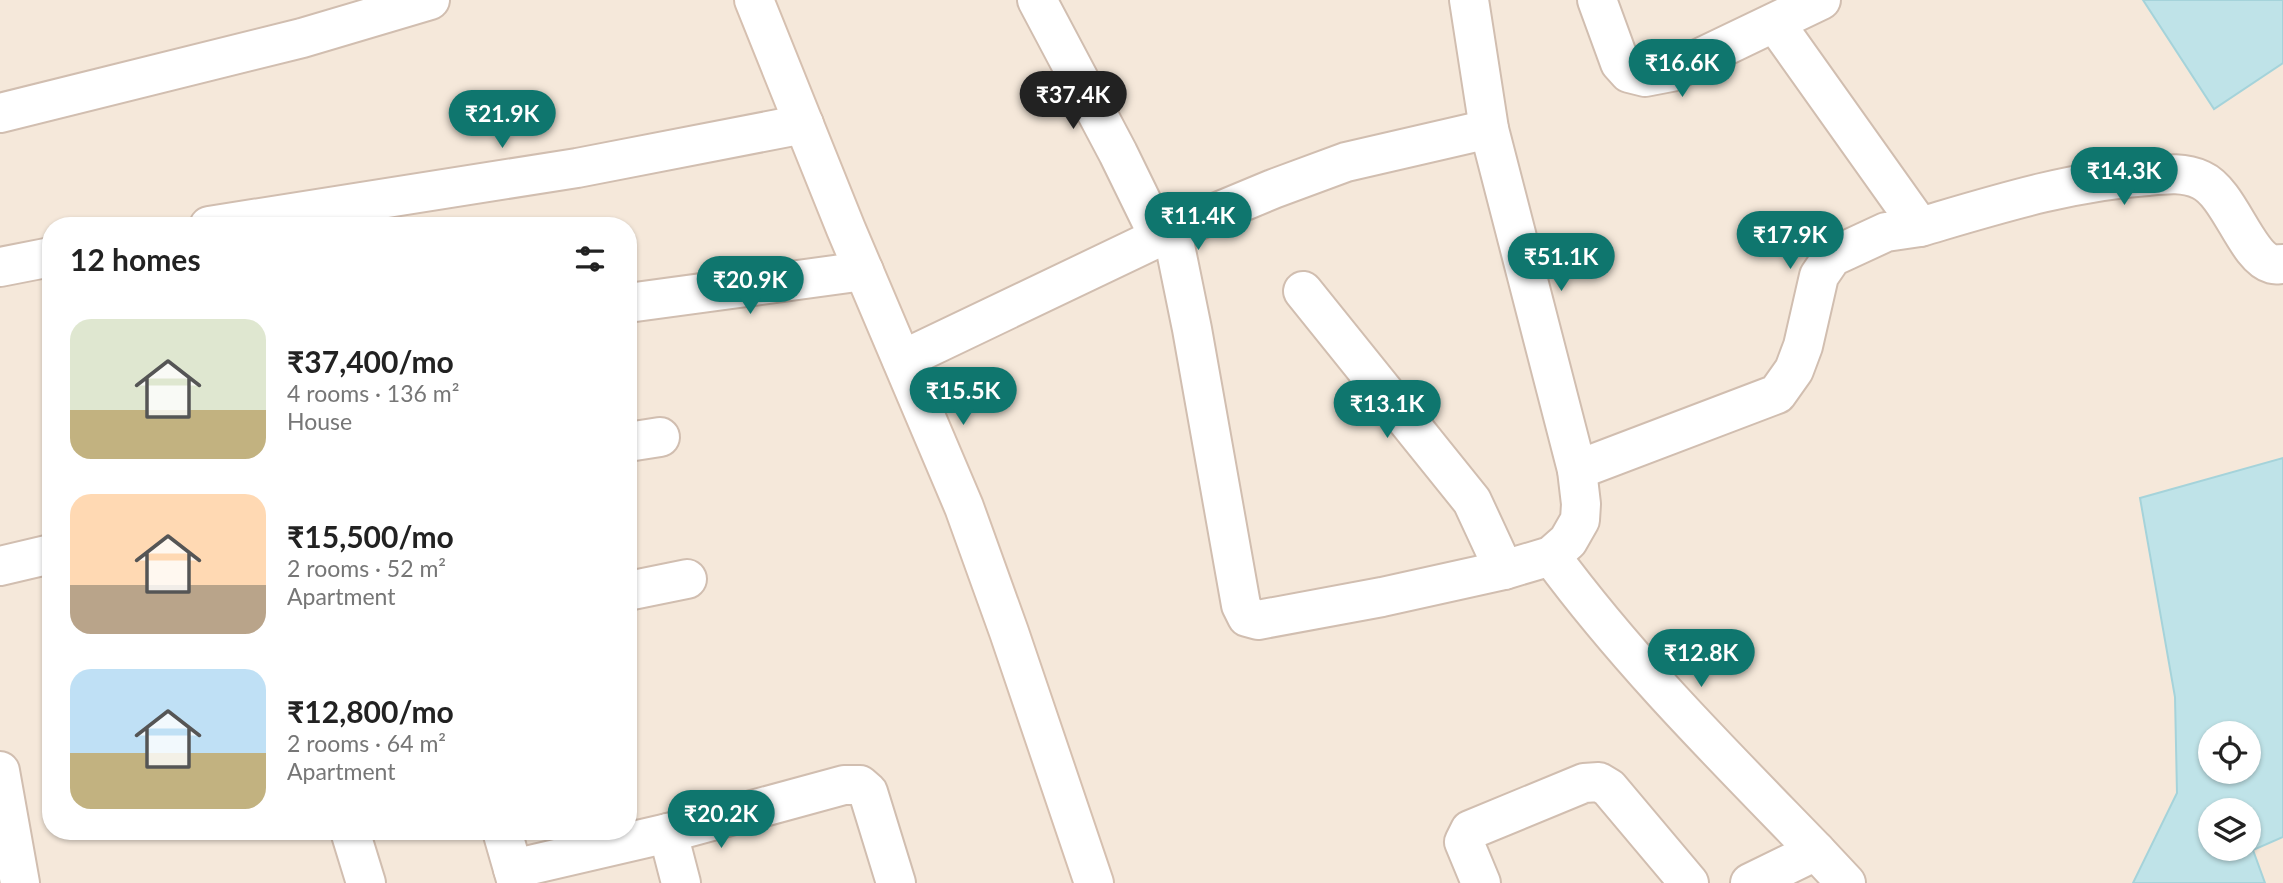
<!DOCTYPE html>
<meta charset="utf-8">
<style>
body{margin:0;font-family:Lato,sans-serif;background:#f2f2f2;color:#222;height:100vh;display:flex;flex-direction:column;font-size:26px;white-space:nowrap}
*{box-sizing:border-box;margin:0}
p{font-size:23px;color:#767676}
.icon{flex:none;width:38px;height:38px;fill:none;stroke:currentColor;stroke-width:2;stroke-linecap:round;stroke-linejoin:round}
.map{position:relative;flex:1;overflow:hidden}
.side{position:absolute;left:42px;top:217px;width:595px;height:623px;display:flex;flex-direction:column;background:#fff;border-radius:28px;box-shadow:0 2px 5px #0004}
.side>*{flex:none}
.tools{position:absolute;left:2198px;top:721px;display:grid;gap:14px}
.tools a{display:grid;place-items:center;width:63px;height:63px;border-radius:50%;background:#fff;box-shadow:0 2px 5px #0004;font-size:35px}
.price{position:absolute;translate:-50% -60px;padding:0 16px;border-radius:24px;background:#0f766e;color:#fff;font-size:23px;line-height:46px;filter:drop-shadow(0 2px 4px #0008)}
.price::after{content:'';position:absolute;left:50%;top:42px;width:21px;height:16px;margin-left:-10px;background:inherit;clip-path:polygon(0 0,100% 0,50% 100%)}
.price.active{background:#222;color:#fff}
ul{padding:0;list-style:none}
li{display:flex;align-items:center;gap:21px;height:175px;padding:0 28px}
li span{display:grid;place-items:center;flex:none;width:196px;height:140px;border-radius:21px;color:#555}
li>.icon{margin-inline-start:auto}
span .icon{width:84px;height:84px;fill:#fffc;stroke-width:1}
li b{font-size:30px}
h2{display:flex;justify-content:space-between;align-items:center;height:84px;padding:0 28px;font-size:30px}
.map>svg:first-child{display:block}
.residential{fill:#f5e8da;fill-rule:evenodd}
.water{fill:#bfe3e8;stroke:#a5d3da;stroke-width:2;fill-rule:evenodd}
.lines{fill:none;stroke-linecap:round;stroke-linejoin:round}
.street-casing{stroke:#d1beb0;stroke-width:42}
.secondary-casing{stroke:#d6c0b0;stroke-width:42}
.street{stroke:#fff;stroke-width:38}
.secondary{stroke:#fff;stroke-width:38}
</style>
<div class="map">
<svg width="2283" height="883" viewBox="0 0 2283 883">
<rect width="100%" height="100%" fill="#fdf6ec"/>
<path class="residential" d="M0,0H2283V883H0ZM51,226H628V831H51ZM2210,733H2249V772H2210ZM2210,810H2249V849H2210Z"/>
<g class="water">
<polygon points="2143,0 2283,0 2283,63 2214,109"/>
<path d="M2283,458V837L2253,850L2265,883H2133L2177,793L2175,697L2140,498ZM2210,733H2249V772H2210ZM2210,810H2249V849H2210Z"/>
</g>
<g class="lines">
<g class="street-casing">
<g id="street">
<polyline points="1037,0 1118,153 1159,237"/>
<polyline points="1597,0 1620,63 1629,73 1645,77 1671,72 1821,0"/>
<polyline points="0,113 302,38 430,0"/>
<polyline points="209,226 577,168 804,124"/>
<path d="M1920,227C1995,205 2070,181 2148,176C2167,174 2184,172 2201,180C2230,193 2246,257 2272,264C2276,265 2279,264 2283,264"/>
<polyline points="1172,231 1192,329 1241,605 1247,617 1258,620 1382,597 1504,570 1551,556 1568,541 1580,520 1581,504 1577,470 1489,129 1469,0"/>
<polyline points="0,267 51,257"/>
<polyline points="1303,291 1472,501 1504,570"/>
<polyline points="628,303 864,271"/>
<polyline points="902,360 1172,231 1273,189 1346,162 1489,129"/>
<polyline points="628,442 660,437"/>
<polyline points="1577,470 1777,394 1794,370 1803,346 1819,276 1832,257 1886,232 1920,227 1775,23"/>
<path d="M1551,556C1630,663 1724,756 1816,851"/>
<polyline points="0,566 51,554"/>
<polyline points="628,591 687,579"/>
<polyline points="0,771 20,883"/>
<polyline points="350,831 366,883"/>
<polyline points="502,831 517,883"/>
<polyline points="668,833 681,883"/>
<polyline points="513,869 668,833 844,785 860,785 868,792 896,883"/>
<polyline points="1481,883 1464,842 1470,830 1584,783 1599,782 1609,788 1689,883"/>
<polyline points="1750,883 1816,851 1846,883"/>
</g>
</g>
<g class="secondary-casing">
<polyline id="secondary" points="754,0 846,229 964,507 1009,632 1094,883"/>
</g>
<use href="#street" class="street"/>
<use href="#secondary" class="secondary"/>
</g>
</svg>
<div class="tools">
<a><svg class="icon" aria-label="locate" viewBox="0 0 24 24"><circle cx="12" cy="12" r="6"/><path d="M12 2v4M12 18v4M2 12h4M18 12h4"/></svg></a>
<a><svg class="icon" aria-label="layers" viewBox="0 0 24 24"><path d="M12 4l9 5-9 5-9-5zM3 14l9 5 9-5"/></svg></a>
</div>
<b class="price" style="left:1682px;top:99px">₹16.6K</b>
<b class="price active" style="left:1073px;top:131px">₹37.4K</b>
<b class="price" style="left:502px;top:150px">₹21.9K</b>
<b class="price" style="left:2124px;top:207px">₹14.3K</b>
<b class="price" style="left:1198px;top:252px">₹11.4K</b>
<b class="price" style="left:1790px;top:271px">₹17.9K</b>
<b class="price" style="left:1561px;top:293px">₹51.1K</b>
<b class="price" style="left:750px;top:316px">₹20.9K</b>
<b class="price" style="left:963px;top:427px">₹15.5K</b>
<b class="price" style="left:1387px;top:440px">₹13.1K</b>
<b class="price" style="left:1701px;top:689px">₹12.8K</b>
<b class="price" style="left:721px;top:850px">₹20.2K</b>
<section class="side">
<h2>12 homes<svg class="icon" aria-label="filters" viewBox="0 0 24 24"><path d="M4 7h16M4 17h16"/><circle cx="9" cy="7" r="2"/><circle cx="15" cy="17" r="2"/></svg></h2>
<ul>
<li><span style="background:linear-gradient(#dfe7d0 65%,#c2b280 0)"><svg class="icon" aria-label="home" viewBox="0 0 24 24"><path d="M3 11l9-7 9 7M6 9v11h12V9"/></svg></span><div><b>₹37,400/mo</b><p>4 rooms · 136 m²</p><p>House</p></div></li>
<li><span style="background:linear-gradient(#ffd9b3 65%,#b9a48a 0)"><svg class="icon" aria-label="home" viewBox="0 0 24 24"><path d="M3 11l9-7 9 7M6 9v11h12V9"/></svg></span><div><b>₹15,500/mo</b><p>2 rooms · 52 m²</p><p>Apartment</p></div></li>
<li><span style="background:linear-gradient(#bfe0f5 60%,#c2b280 0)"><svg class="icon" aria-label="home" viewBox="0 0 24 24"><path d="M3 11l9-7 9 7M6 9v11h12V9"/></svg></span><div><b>₹12,800/mo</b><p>2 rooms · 64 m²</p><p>Apartment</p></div></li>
</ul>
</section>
</div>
